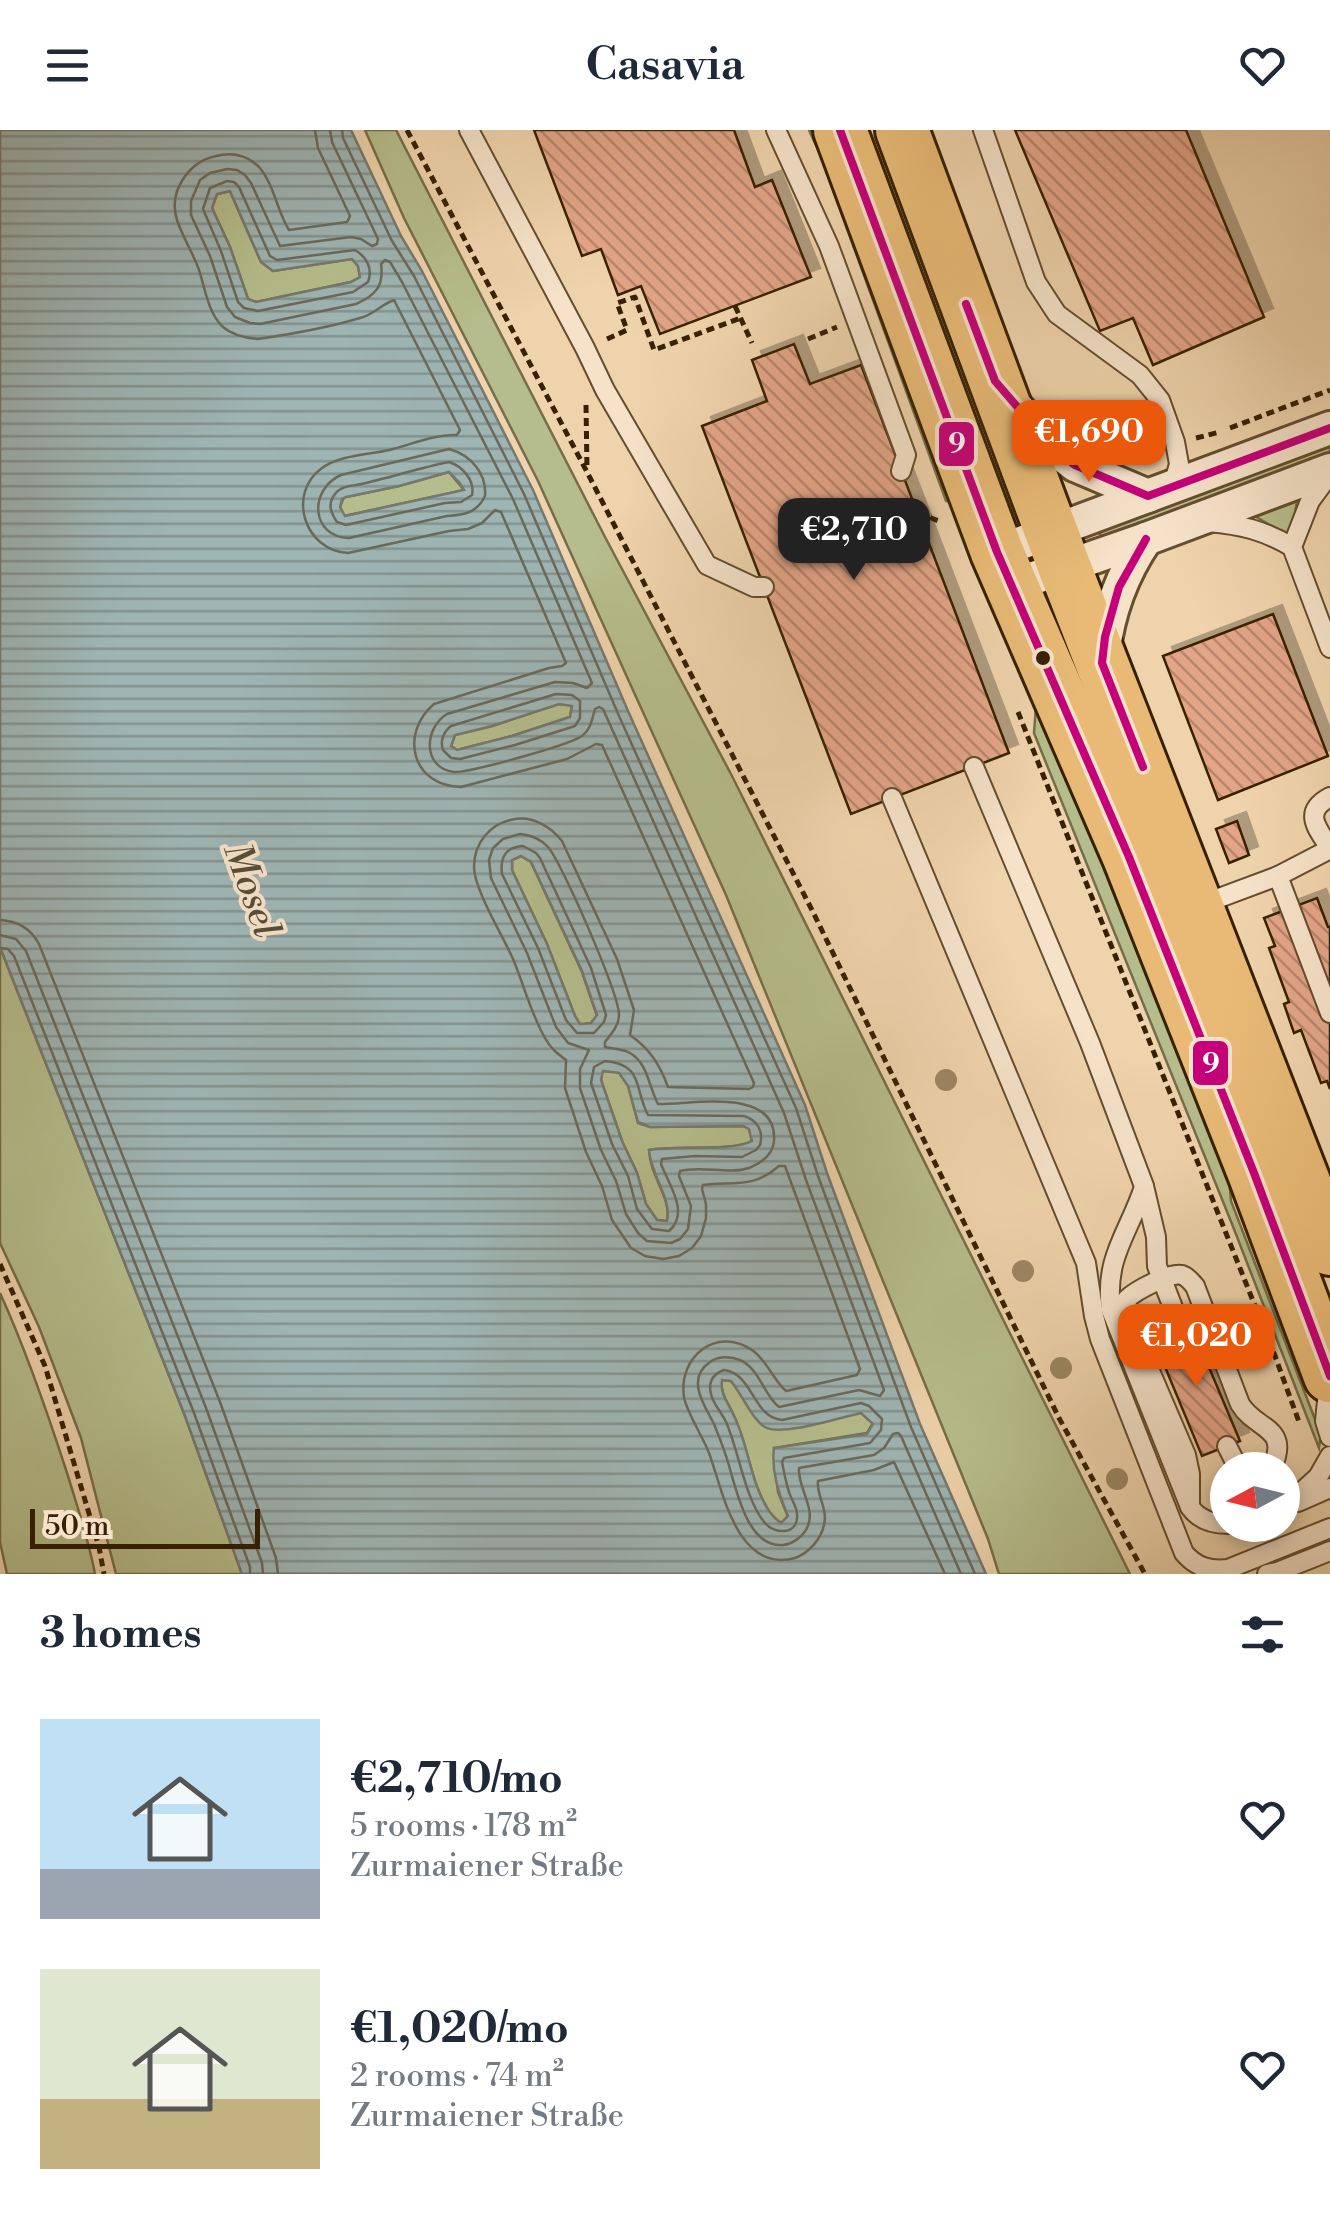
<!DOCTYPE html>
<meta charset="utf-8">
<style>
body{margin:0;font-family:"Libre Bodoni",serif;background:#f2f2f3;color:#1f2937;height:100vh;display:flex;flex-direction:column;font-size:38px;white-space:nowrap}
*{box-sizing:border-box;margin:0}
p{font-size:32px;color:#747a83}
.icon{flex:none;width:55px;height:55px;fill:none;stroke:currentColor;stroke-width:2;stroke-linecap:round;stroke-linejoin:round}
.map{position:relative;height:1444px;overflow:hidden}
.details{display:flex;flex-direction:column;background:#fff;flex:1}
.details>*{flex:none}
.needle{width:65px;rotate:263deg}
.buttons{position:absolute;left:1210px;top:1322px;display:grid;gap:20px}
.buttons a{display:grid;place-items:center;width:90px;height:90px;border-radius:50%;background:#fff;box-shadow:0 5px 15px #0003;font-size:50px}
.scale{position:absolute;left:30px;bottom:25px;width:230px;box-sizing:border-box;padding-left:10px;border:5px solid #372004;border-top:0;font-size:28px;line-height:35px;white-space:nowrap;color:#372004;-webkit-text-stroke:8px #f5e2c9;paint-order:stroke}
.price{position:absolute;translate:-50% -85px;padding:0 22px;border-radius:20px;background:#ea580c;color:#fff;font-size:32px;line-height:65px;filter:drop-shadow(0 2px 5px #0008)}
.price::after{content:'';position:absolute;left:50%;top:60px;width:30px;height:22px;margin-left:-15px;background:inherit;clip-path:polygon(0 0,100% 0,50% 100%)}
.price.on{background:#222;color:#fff}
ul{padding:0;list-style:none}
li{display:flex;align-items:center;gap:30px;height:250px;padding:0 40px}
li span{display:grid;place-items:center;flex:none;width:280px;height:200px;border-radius:0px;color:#555}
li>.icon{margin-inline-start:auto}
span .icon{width:120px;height:120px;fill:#fffc;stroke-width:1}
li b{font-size:42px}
h2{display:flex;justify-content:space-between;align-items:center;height:120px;padding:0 40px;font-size:42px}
header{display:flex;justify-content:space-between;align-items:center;height:130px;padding:0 40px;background:#fff;font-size:45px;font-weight:600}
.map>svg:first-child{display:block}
.grass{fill:#b6bd8c;stroke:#766e48;stroke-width:2.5}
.water{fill:url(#water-rules);stroke:#75796e;stroke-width:2.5;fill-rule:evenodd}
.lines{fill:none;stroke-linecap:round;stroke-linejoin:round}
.shore{stroke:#6a6a5c;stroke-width:2.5}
.building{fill:url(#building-back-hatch);stroke:#372004;stroke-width:2.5;filter:url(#shadow)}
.lane-casing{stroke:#654d2e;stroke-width:22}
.street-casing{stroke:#654d2e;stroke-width:38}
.primary-casing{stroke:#372004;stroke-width:58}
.path{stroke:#372004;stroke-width:5;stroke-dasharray:8 5;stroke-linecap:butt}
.lane{stroke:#f5e2c9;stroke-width:18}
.street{stroke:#f5e2c9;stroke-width:32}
.primary{stroke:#e8ba76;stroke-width:52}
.bus-1-casing{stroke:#f5e2c9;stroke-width:15}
.bus-1{stroke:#c50078;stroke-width:8}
.tree{fill:#9b8662}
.bus-dot{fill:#372004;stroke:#f5e2c9;stroke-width:4}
.labels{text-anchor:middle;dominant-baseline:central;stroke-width:8;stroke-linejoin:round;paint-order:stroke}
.water-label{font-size:38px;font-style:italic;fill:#564d39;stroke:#f5e2c9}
.line-badge{stroke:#f5e2c9;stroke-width:4}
.badge-label{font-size:28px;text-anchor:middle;font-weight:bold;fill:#fff}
</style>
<header><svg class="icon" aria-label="menu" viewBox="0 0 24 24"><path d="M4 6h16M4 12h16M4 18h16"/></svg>Casavia<svg class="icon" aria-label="heart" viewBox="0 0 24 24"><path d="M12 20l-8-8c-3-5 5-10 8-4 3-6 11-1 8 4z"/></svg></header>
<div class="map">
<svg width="1330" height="1444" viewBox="0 0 1330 1444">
<defs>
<pattern id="water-rules" width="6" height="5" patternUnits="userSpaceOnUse" patternTransform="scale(2.5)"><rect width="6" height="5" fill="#9eb5b4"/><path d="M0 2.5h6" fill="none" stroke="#829390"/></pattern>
<pattern id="building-back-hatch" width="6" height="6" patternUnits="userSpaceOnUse" patternTransform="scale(2.5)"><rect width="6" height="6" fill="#e3a588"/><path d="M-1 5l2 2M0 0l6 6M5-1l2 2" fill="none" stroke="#b9866d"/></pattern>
<filter id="shadow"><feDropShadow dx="9" dy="-9" stdDeviation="0" flood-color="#0004"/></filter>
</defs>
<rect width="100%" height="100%" fill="#efd3ac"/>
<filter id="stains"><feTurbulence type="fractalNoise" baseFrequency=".002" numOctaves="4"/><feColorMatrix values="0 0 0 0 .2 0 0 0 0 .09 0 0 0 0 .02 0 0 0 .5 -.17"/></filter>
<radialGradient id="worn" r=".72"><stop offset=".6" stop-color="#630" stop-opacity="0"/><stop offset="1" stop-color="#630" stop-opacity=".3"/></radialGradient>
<g class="grass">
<polygon points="365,0 396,0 605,407 732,646 1130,1444 999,1444 988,1409 726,765 538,351 404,88"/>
<polygon points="809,0 823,0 962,374 946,371 820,24"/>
<polygon points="230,61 261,132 273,141 352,129 358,136 360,147 351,152 256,172 248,169 230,117 212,78 217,64"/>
<polygon points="1330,312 1330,325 1103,411 1098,400"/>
<polygon points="449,342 464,360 344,386 340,377 343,369 346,367 399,356"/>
<polygon points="1295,368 1297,371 1292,401 1287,405 1253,385"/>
<polygon points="559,574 572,575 570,587 512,606 457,620 451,616 455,605 492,596"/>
<polygon points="1036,576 1227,1022 1231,1071 1321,1305 1319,1318 1232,1094 1034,603"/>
<polygon points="521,726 531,732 582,842 597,886 591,893 580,895 575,886 547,814 512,740 512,730"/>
<polygon points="0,817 185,1286 242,1444 116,1444 81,1308 39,1197 0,1113"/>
<path d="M602,941L619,942L628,955L638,993L650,997L744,996L749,999L752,1011C731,1022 678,1015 649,1020C650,1047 672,1068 667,1091L657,1090L646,1074L637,1043L622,1011L601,950Z"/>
<path d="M0,1163C27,1222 48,1284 68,1346C78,1379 89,1411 95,1444H7L0,1412Z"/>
<path d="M721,1250L731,1251L740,1263L861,1283L873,1293L867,1303L774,1318L778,1362L788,1387L782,1394C775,1389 770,1384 766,1376C750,1349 748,1315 734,1286C728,1272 721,1265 721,1250Z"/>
</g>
<path class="water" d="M0,0H351L401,106L422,141L533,360L628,581L805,975L827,1043L920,1294L986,1444H242L185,1286L0,817ZM230,61L261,132L273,141L352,129L358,136L360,147L351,152L256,172L248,169L230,117L212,78L217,64ZM449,342L459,352L464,360L345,386L340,377L342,369L346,367L399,356ZM559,574L572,576L570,587L512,606L457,620L451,616L455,605L492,596ZM521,726L531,732L582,841L597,885L591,893L580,894L575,886L547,814L512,740V730ZM603,941L619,943L628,956L638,992L650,997L743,996L749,999L752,1011C732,1022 677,1015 649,1020C651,1046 672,1068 667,1091L657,1090L646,1074L637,1043L622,1011L601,950ZM722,1250L731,1251C741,1263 753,1291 765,1297C782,1307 841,1287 861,1283L873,1294L867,1304L774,1318C771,1342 779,1364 788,1386L781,1393C774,1388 770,1384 766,1376C750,1349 748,1314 734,1286C728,1272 720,1265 722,1250Z"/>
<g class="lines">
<g class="shore">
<path d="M315,0L318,18L350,86L347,92L289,100C277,81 274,54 259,37C247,25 232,22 216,26C188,32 168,62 177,90C183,108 193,123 199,140C205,158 208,183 223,197C232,205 246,208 258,209C292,204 327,198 360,188C373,185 382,174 394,170L460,300L457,305C433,304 411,315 389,320C368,325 340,325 322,338C286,364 305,421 348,423L449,401L468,399L482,393L495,380L501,382L566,533L562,536L549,538L434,574C399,604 412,656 461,657L567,629L596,614L602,615L754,953L753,957L749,959L668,957C660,935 650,919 630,905L634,880L617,829L562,711C551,697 533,686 515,689C490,693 474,713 474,737C474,759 503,806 513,829C524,855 531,884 545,908C550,918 558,924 566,930L565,958L586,1022L602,1056L612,1090L631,1118L645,1126L663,1129L679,1126L692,1118L701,1106L706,1088V1074L702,1059L703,1055C734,1051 753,1059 779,1036H785L860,1239L857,1245L786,1261C773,1250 767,1230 752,1220C716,1196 678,1227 684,1267C686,1281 703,1307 709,1323C722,1357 736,1444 795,1428C809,1423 821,1409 824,1395C828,1378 816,1365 818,1351L874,1340L894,1332L945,1444"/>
<path d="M330,0L332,12L378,109L377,114L372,116L361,109L351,107L280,116L251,53L245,45L237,40L227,39L210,43L200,50L191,71V85L210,126L227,177L235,187L250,193L260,194L356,174C376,165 384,156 381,134L385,130L390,132L402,152L513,369L592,553L587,558L573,553L555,552L447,584C424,598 422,638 454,642C469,643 569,615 582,606C591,599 592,589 595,579L599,577L603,579L784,983L806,1050L884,1260L880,1266L859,1260L779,1277C764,1265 759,1238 740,1230C730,1226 718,1226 710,1232C685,1249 705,1276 714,1294C718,1304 722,1314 725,1323C735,1350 744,1418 783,1415C793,1414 803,1406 807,1398C817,1379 797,1357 799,1338L874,1325L884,1318L893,1304L898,1303L901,1306L961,1444"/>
<polyline points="342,0 343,8 392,111 414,146 524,364 619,586 796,978 818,1046 911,1297 975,1444"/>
<path d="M227,51L234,52L239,57L270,126L277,130L355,120C367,127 373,139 368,152L353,162L258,181L244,178L238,172L221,121L203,79L210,58Z"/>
<path d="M449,319C471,325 487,344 485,366C477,383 464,385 447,386L349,408C311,407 308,360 341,345Z"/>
<path d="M449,332C462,336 475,350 472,365L461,372L445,373L346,395L337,392C331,383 327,374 335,364C340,357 349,356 356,355C387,349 418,338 449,332Z"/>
<path d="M556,564L572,565L580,571V588L575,596L515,615L460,629L451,628L443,620C440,612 443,602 451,596Z"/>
<path d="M520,704C530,705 541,709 548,717C562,733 619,864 619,885C619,896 611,904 605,912V917C613,919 623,919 630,923C648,933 649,958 658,974C691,975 778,956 774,1011C773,1025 761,1033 749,1038C728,1045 702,1035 680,1041L679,1046L691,1076L688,1099L680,1109L671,1113L647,1111L638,1103L626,1084L616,1051L601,1020L580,958V939L589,920L568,913L556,897L527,823L491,748L489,730L493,718L503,709Z"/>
<path d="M523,716L536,723L540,728L591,838L606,885L604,892L594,903H577L566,890L538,818L502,744C500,728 505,717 523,716Z"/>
<path d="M0,790C18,791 30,798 39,814L220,1272L276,1428L278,1444"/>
<polyline points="0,805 16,809 26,821 206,1278 262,1433 263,1444"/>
<polyline points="0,818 8,819 14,826 194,1283 250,1437 250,1444"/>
<path d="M605,931C644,934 634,959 648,985L744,986C757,990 764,1001 760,1015L756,1020L742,1027L695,1026L662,1029L661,1034C669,1055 690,1083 669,1101L652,1099L637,1079L628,1046L612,1014L591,953L594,937Z"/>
<path d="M724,1240C754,1244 752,1287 782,1290L861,1273L869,1276L882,1289L881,1300L870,1313L784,1328L782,1332C784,1342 786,1353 789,1362C791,1369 797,1377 797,1384C799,1405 775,1405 765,1393C745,1370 739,1321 726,1292C722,1283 713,1274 711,1264C708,1252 713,1244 724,1240Z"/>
</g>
</g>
<g class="building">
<polygon points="534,0 734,0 755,57 772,50 811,147 660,204 641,156 618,165 601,119 582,126"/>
<polygon points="1015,0 1186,0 1264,187 1153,235 1133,188 1100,201"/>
<polygon points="794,214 810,254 861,235 1009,623 851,684 702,296 767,271 752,230"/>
<polygon points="1273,484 1328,626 1218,670 1163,526"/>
<polygon points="1237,691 1249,725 1229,733 1216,699"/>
<polygon points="1317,768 1328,797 1330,797 1330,959 1327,951 1321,953 1301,900 1294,903 1284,874 1289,872 1269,818 1275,816 1264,788"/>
<polygon points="1190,1192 1240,1311 1202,1326 1153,1208"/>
</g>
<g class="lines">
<g class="lane-casing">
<g id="lane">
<polyline points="469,0 585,218 605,260 707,435 754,457 764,457"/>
<polyline points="776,0 829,116 906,325 901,341"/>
<polyline points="983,0 1036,152 1057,184 1140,245 1160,270 1175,312 1179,334 1173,356"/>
<polyline points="1329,345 1310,371 1292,417 1330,518"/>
<path d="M1208,392C1242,395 1263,400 1292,417"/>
<polyline points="974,637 1090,913 1144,1056 1156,1107 1157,1136 1180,1196"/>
<path d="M1330,667C1302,682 1317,698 1330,718"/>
<path d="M892,668L1086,1133L1094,1186L1100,1209L1184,1423C1196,1437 1209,1441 1228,1439L1330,1398"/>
<polyline points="1278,746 1330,883"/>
<polyline points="1203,774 1278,746 1330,719"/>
<path d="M1144,1057C1129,1103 1104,1127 1111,1180L1190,1377C1199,1390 1213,1394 1228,1394"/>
<polyline points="1329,1251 1325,1291 1330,1307"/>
<polyline points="1227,1316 1239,1340"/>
<polyline points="1298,1372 1330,1358"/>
<path d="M1190,1377V1344L1186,1325L1126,1185L1127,1169C1135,1161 1170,1142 1182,1145C1188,1147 1191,1152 1195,1156L1240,1274C1256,1301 1292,1296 1271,1340"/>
<polyline points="1284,1378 1318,1347 1330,1326"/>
<polyline points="1267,1444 1277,1442 1330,1421"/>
</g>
</g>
<g class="street-casing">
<g id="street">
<polyline points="1018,279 1052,317 1075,335 1148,366"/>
<polyline points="997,422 1330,298"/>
<polyline points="1011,456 1146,409 1330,340"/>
<path d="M1103,525C1108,482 1122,444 1146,409"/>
</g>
</g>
<g class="primary-casing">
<g id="primary">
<polyline points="840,0 997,422 1129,727 1254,1043 1330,1246"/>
<polyline points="902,0 1064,436 1330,1119"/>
</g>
</g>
<g class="path">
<polyline points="407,0 587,342 813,782 1059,1288 1145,1444"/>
<polyline points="735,176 752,213"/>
<polyline points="607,209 627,200 617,173 635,167 654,220 741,188"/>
<polyline points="808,209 837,197"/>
<polyline points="586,275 587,339"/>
<path d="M1069,286C1094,303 1120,317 1151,315"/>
<polyline points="1230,298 1330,260"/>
<polyline points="1196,308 1220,302"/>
<polyline points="918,387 924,385 941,392"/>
<polyline points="1018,582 1275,1226 1299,1292"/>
<polyline points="0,1134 45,1236 99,1417 104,1444"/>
</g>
<use href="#lane" class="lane"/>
<use href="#street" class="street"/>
<use href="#primary" class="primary"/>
<g class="bus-1-casing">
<g id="bus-1">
<polyline points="840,0 997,422 1129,727 1254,1043 1330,1246"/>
<polyline points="966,174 995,251 1052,317 1075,335 1148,366 1330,298"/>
<polyline points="1143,637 1102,533 1105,507 1119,457 1146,409"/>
</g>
</g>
<use href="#bus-1" class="bus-1"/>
</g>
<g class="tree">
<circle cx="946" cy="950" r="11"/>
<circle cx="1023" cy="1141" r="11"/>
<circle cx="1061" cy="1238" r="11"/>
<circle cx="1117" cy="1349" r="11"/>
</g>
<circle class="bus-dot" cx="1043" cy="528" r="9"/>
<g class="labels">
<g class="water-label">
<text transform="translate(251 760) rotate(70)">Mosel</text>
</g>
</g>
<g class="line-badge">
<rect x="937" y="290" width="39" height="48" rx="10" fill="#c50078"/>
<rect x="1191" y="909" width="39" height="48" rx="10" fill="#c50078"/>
</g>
<g class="badge-label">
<text x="957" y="323">9</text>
<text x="1211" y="943">9</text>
</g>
<rect width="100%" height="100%" filter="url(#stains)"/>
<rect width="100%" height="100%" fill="url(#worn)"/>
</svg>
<div class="buttons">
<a><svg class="needle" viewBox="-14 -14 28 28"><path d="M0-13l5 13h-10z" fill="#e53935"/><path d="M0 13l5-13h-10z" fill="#747a83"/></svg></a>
</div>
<div class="scale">50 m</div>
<b class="price" style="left:1089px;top:355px">€1,690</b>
<b class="price on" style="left:854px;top:453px">€2,710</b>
<b class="price" style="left:1196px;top:1259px">€1,020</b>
</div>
<section class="details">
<h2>3 homes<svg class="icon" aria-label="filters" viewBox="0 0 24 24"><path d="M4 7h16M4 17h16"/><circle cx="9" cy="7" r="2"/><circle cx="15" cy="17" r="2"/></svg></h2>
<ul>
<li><span style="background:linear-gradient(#bfe0f5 75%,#9aa5b1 0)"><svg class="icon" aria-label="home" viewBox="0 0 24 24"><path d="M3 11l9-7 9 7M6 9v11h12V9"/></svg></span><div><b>€2,710/mo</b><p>5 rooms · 178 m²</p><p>Zurmaiener Straße</p></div><svg class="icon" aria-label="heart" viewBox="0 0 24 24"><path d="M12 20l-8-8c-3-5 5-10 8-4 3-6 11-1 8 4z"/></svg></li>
<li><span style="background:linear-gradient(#dfe7d0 65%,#c2b280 0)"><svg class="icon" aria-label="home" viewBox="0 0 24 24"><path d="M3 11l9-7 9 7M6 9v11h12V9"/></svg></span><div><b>€1,020/mo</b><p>2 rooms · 74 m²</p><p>Zurmaiener Straße</p></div><svg class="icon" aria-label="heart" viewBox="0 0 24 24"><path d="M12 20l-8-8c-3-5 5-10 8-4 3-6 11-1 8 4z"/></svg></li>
</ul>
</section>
